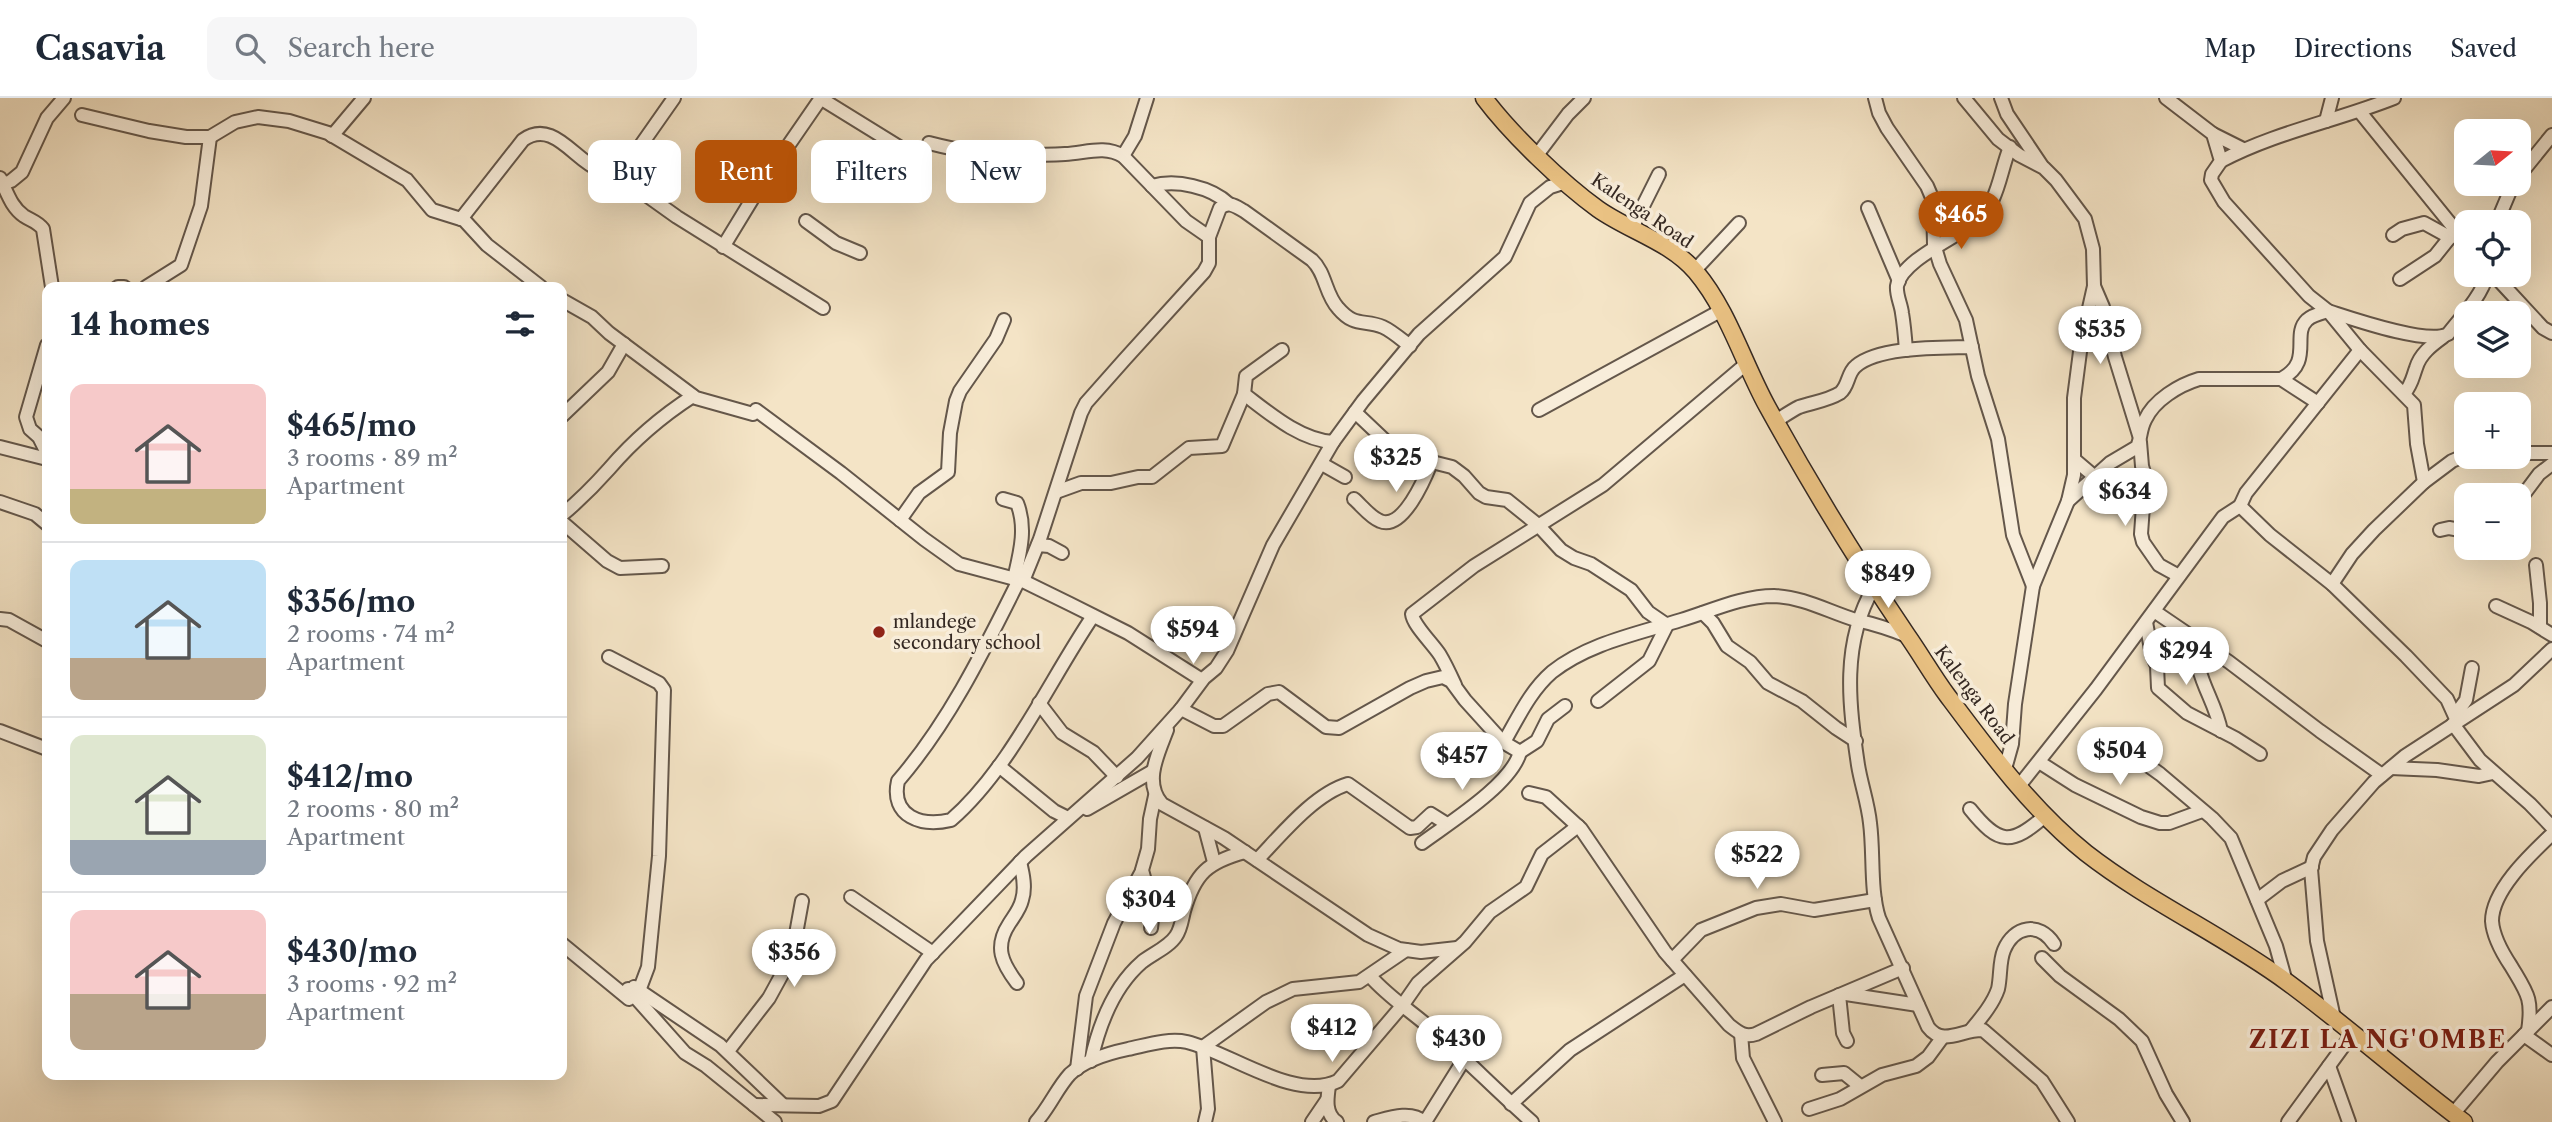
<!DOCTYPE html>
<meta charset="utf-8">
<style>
body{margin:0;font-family:"Libre Caslon Text",serif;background:#f6f6f7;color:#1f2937;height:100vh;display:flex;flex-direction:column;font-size:26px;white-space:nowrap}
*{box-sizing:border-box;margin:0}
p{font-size:23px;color:#747a83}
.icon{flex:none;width:38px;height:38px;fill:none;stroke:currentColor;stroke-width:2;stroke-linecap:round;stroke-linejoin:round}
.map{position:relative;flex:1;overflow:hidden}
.sheet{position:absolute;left:42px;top:184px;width:525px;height:798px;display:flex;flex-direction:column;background:#fff;border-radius:14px;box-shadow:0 7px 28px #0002}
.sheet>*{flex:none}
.top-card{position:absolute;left:588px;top:42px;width:665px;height:63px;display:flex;gap:14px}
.needle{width:46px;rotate:72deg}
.controls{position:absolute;left:2454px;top:21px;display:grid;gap:14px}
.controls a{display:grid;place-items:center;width:77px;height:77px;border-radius:14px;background:#fff;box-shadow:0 7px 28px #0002;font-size:35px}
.price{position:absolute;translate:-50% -60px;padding:0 16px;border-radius:24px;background:#fff;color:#222;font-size:23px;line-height:46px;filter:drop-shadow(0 2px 4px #0008)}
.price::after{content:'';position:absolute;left:50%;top:42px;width:21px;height:16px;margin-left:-10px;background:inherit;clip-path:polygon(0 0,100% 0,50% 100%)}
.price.current{background:#b45309;color:#fff}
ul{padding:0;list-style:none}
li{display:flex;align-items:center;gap:21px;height:175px;padding:0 28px}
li+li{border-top:2px solid #e0e1e3}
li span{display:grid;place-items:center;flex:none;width:196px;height:140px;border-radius:14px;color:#555}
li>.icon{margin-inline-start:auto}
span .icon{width:84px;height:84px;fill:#fffc;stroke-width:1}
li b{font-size:30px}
h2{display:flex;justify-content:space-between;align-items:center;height:84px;padding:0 28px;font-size:30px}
.pill{padding:0 24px;border-radius:14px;background:#fff;box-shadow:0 7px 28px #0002;font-size:24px;line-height:63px}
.pill.current{background:#b45309;color:#fff}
header{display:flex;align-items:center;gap:42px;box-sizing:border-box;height:98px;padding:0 35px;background:#fff;border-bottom:2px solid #e0e1e3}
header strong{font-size:33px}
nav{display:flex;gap:38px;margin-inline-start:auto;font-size:24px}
.search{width:490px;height:63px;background:#f6f6f7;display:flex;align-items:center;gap:18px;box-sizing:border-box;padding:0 24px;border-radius:14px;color:#747a83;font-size:26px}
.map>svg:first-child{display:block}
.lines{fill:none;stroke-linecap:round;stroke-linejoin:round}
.minor-casing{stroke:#64574b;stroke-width:16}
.major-casing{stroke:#342822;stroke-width:19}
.minor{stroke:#f8edda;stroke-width:12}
.major{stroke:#eac283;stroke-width:16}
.poi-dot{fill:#8f2418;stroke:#f8edda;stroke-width:2.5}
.labels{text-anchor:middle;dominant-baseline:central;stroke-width:7;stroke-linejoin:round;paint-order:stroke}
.street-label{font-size:18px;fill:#342822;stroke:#f8edda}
.poi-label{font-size:18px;fill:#342822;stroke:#f8edda;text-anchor:start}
.district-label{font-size:24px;font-weight:bold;letter-spacing:2px;fill:#7a1f14;stroke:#f8edda}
</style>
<header>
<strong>Casavia</strong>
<div class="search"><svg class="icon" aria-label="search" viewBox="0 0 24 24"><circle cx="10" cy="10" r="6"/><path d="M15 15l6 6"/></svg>Search here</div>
<nav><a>Map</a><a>Directions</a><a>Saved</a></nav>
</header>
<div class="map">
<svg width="2552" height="1024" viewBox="0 0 2552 1024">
<rect width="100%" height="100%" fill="#f4e4c6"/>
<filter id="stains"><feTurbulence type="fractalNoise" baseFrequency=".00286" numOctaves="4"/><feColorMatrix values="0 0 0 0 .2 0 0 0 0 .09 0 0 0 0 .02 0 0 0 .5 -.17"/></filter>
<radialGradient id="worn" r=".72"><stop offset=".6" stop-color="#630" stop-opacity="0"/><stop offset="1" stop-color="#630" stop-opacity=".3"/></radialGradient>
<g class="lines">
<g class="minor-casing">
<g id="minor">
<polyline points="820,0 901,50 922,56"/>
<polyline points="1875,0 1879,15 1887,30 1927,88 1933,102 1934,146 1940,166 1966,222 1978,278 1998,341 2013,437 2033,488"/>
<polyline points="1964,0 1998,41 2019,57 2044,70 2056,82 2085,121 2093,151 2094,188 2081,246 2074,300 2074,377 2068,403 2033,488 2015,606 2012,646 2005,671"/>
<polyline points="2001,0 2007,16 2042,68"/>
<polyline points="2166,0 2213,36 2221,63 2212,76 2211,82 2224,104 2309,198 2328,213 2360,252 2414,307 2417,346 2424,384 2374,432 2352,456 2332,486"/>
<polyline points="2360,14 2466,145"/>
<polyline points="82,17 149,33 186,39 210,39 235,24 258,19 289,23 328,35 407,82 432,112 464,122 487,147 541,189"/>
<polyline points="2326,23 2332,0"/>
<polyline points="2213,36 2243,51"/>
<polyline points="332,38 364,0"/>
<path d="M929,45C956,52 981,57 1010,57C1028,57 1047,57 1065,56C1086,55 1104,47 1123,58L1186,123L1209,139"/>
<polyline points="1537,57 1568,16 1584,0"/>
<polyline points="1123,58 1135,38 1147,0"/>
<path d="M2221,63C2276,34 2336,23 2394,0"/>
<polyline points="614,74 677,119 823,210"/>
<polyline points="2518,79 2552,37"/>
<path d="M0,80C7,94 11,109 24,118C32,123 38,124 43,131L52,189"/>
<polyline points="3,86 11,83 22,74 47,20 64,0"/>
<path d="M1152,88C1176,81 1211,89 1229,106"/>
<polyline points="1868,110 1899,183"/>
<path d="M461,121L523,42C563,13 588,98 627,67L674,0"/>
<polyline points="806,123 836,145 860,155"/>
<polyline points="2497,124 2513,86"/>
<polyline points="1632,130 1659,76"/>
<polyline points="2393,137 2402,131 2424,125 2444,136 2463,141"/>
<polyline points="723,149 759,90 821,0"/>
<polyline points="1695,172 1739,125"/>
<polyline points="2494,177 2543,230 2552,235"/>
<polyline points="2400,181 2435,158 2451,138"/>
<polyline points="2094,188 2103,209 2115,259 2139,337"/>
<polyline points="118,189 124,189"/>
<polyline points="146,189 181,167 201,108 210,39"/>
<polyline points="562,202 592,219 609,235 696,300 753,316"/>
<polyline points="47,247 26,319 30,331 39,339 47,355"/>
<path d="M1906,252C1905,239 1904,227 1902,215C1901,206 1896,197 1897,188C1901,163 1955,140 1974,125C1999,106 1999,76 2010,49"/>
<polyline points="2360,252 2246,395 2240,408 2270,437 2332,486 2406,558 2447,601 2457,623"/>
<polyline points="2281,281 2318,305"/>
<path d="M1244,296C1269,315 1300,342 1333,344"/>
<path d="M2404,296C2412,286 2412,281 2416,270C2420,256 2432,247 2443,239"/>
<polyline points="756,312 841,375 924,441 959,466 1023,483 1070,506 1128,535 1202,582"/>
<polyline points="1539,312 1722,212"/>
<polyline points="1355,314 1393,350 1420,361 1452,369 1464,378 1479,395 1486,399 1507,402 1538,427 1561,452 1574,460 1591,466 1631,492 1648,514 1667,527 1649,563 1598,603"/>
<polyline points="562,318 608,274 624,246"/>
<path d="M1776,323C1784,318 1791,313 1799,309C1813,304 1827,303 1840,295C1849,288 1847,275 1856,268C1879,248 1942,250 1972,249"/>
<polyline points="2140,344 2142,368 2147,385 2143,408 2141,436 2143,444 2159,467 2179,478"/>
<polyline points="0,349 47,361"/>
<polyline points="2518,355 2552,355"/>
<polyline points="2075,362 2095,379"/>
<polyline points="1322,366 1345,379"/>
<polyline points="2424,384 2452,363 2466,357"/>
<polyline points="1056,394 1081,385 1111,385 1138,379 1152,379 1189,350 1222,348 1244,296 1246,278 1282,252"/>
<path d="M1003,401L1017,405C1027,430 1020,455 1014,481"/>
<path d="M1354,401C1362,408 1370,419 1380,423C1403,433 1425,380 1431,365"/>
<path d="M2068,403L2110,365L2137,349C2141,341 2140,331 2145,322C2154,302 2179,287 2199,281H2281C2314,264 2291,237 2307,222C2312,217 2321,215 2328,213C2353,221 2427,247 2448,236C2462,218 2481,199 2487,177"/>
<polyline points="0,404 35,416 47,426"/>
<polyline points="2518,404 2539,376 2552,366"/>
<path d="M562,417C581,401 593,389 609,371C633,343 662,318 693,298"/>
<polyline points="900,422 919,395 948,374 950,335 956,303 960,293 996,241 1004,222"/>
<polyline points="562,424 607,463 620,470 662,468"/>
<polyline points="2440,432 2449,430 2466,433"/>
<polyline points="1038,447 1049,448 1062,455"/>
<polyline points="2536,467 2540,505 2540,529"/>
<path d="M1019,482C984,552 949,624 898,683C890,719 922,729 951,722C1010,671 1049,583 1093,518"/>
<path d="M1023,483L1040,441L1081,315L1086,305L1125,261L1204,174L1209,165V139L1220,110C1229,103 1235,108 1244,113L1312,162C1326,175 1325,196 1338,210C1355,230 1364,221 1383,229C1392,233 1402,242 1410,248"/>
<path d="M1874,489C1841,545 1849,606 1858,667C1861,686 1868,705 1870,725C1874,755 1870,792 1879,820L1928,929C1943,949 1962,931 1983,932L2042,983L2068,1024"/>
<polyline points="2496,508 2531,524 2552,537"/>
<polyline points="2154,513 2229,564 2320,633 2382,677"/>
<polyline points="1703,515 1713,525 1727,548 1750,564 1768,585 1802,603 1836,630 1856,643"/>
<polyline points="0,521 9,522 47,543"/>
<polyline points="2146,524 2152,557 2157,568 2158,590 2187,615 2235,640 2260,656"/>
<path d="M2198,543C2192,577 2215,600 2221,633"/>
<polyline points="609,559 659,585 664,592 659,758 648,869 639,893"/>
<path d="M1455,587C1450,576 1446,567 1440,557C1433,546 1413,527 1412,516L1474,468L1603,387L1746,266"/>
<polyline points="1039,605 1062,635 1093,654 1117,679"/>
<polyline points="1181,611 1214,628 1223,628 1268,596 1279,594 1326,629 1339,630 1410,590 1426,583 1443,579 1451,583 1465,602 1503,644 1520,654 1537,643 1548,621 1565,608"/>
<polyline points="2455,617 2466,602 2472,570"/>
<polyline points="2453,626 2480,662 2530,706 2552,729"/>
<path d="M1167,632C1158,656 1143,684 1162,706L1224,740L1368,837L1399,851L1421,854L1457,850"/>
<polyline points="0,633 47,651"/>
<polyline points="2111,641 2160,676 2212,720 2231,740 2276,848 2286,884"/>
<path d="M1504,644C1518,620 1530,593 1552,574C1589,545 1637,536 1681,522C1711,513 1742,498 1774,498C1804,499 1829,514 1856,522C1874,526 1890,531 1907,538"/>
<polyline points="2039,664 2075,687 2141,719 2160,725 2169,725 2202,713"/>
<polyline points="999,668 1054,713 1068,720"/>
<polyline points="2391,670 2437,672 2479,678 2493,675"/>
<polyline points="2019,688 2096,591 2223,419 2240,408"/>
<path d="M1529,695L1546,699L1581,731L1665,854L1729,927C1738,934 1744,940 1756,936L1811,909L1903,870"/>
<polyline points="1087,711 1153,673"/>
<path d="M1970,711C1999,747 2011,748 2046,717"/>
<polyline points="1205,730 1214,764"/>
<path d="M1422,745C1449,725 1512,686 1520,654"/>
<path d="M1257,762C1281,737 1314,696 1348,686L1410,730L1417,729L1431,716L1447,726"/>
<polyline points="851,799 933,855"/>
<polyline points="2257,802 2282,783 2312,769"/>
<polyline points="1151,830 1153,812 1142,772 1148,751 1150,721 1155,698"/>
<polyline points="562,846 629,901"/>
<polyline points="2042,860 2060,878 2119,921 2142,943 2166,996 2183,1024"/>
<polyline points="1672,862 1701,832 1756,810 1781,806 1814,812 1875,802"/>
<path d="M1370,878C1389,900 1414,915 1436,935C1469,964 1499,995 1532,1024"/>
<path d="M1017,885C1002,865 994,849 1009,826C1014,818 1020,811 1022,802C1026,790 1023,776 1020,764"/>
<polyline points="634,889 720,947 783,1007"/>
<polyline points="628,891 685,955 706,968 775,1024"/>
<polyline points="1846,896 1918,907"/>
<polyline points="1839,897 1843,935 1847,943"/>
<polyline points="2334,920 2317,843 2311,771 2314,759 2332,732 2374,684 2405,658 2514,587 2552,551"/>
<path d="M1971,932C1981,920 1993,906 1998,891C2001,878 1999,864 2004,852C2014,828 2039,823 2054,846"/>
<path d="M2528,933C2533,900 2527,895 2511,868C2503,856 2493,838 2492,823C2492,792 2531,756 2552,736"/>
<polyline points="1741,936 1743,960 1775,1024"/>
<polyline points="2524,937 2552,957"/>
<polyline points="728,953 769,900 792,858 802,803"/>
<path d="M1091,963C1099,927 1113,889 1142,864C1152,856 1169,849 1176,838C1181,831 1182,821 1184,813C1195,775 1208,764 1245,754"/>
<polyline points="2329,968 2349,1024"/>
<polyline points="1077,971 1086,898 1114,825 1142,773"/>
<polyline points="1822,977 1844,975 1860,988"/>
<path d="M1329,988C1327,1001 1325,1016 1337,1024"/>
<polyline points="1511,1006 1570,952 1685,877"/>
<polyline points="754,1007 819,1008 832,1003 926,862 1026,758 1137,660 1181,611 1204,580 1216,570 1227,553 1273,447 1333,344 1363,303 1419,236 1505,159 1530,105 1550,89 1566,84"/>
<polyline points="1809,1011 1840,1001 1882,977 1916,968 1928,959 1942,940"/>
<polyline points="2453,1016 2497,964 2552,909"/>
<path d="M1036,1024C1049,1010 1057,990 1070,976C1085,962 1109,955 1128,951C1147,947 1168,940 1187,944C1229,954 1295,1004 1338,983L1402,908L1418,885L1465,844L1490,814L1526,789L1542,756L1578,728"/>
<polyline points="1205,1024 1208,1011 1203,949 1266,904 1293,891 1359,884 1406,852"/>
<polyline points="1312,1024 1327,1002"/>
<path d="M1374,1024C1389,1020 1411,1012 1424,1024"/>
<polyline points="1425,1024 1465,960"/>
<polyline points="2288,1024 2353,935"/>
</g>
</g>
<g class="major-casing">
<path id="major" d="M1484,0C1511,36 1562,85 1598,111C1629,133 1671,144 1696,174C1728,212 1743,264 1767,308C1810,386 1857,463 1907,537C1921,557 1933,578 1947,597C1988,652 2032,712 2086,755C2149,804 2223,837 2287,884C2348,929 2404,979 2464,1024"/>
</g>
<use href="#minor" class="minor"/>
<use href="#major" class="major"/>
</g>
<circle class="poi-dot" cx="879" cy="534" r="7"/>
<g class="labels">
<g class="street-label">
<text transform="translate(1642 113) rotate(34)">Kalenga Road</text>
<text transform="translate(1974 597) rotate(53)">Kalenga Road</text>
</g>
<g class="poi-label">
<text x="893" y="524">mlandege<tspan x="893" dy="21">secondary school</tspan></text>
</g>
<g class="district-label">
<text x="2378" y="941">ZIZI LA NG'OMBE</text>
</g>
</g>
<rect width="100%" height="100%" filter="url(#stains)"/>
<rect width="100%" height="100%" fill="url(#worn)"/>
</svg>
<div class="controls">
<a><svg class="needle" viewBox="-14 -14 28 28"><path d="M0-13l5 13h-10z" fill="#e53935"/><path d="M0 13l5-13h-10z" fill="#747a83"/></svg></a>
<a><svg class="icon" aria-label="locate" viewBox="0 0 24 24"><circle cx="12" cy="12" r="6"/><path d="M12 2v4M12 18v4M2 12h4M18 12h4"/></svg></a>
<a><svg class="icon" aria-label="layers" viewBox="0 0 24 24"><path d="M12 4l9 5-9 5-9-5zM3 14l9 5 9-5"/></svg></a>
<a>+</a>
<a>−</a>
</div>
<b class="price current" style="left:1961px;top:153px">$465</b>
<b class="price" style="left:2100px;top:268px">$535</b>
<b class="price" style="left:1396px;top:396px">$325</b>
<b class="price" style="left:2125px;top:430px">$634</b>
<b class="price" style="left:1888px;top:512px">$849</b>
<b class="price" style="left:1193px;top:568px">$594</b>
<b class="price" style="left:2186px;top:589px">$294</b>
<b class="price" style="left:2120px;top:689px">$504</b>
<b class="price" style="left:1462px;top:694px">$457</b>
<b class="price" style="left:1757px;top:793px">$522</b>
<b class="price" style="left:1149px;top:838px">$304</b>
<b class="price" style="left:794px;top:891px">$356</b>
<b class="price" style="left:1332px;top:966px">$412</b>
<b class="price" style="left:1459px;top:977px">$430</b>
<div class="top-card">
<a class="pill">Buy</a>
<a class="pill current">Rent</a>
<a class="pill">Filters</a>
<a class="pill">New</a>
</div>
<section class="sheet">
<h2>14 homes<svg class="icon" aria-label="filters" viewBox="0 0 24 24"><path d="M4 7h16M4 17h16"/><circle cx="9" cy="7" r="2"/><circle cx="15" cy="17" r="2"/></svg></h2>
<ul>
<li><span style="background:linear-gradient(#f6c9c9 75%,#c2b280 0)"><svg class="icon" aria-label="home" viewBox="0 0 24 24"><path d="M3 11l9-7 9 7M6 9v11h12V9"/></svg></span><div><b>$465/mo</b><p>3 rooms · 89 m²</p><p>Apartment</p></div></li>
<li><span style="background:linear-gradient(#bfe0f5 70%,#b9a48a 0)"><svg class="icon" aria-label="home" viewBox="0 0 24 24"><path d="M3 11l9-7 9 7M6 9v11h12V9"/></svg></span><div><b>$356/mo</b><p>2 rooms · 74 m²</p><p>Apartment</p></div></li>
<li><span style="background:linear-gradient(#dfe7d0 75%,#9aa5b1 0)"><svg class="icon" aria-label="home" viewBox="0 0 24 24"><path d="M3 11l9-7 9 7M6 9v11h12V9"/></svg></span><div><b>$412/mo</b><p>2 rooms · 80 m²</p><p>Apartment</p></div></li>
<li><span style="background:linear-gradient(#f6c9c9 60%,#b9a48a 0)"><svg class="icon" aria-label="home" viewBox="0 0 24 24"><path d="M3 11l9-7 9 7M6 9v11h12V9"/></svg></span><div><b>$430/mo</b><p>3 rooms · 92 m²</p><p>Apartment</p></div></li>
</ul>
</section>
</div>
